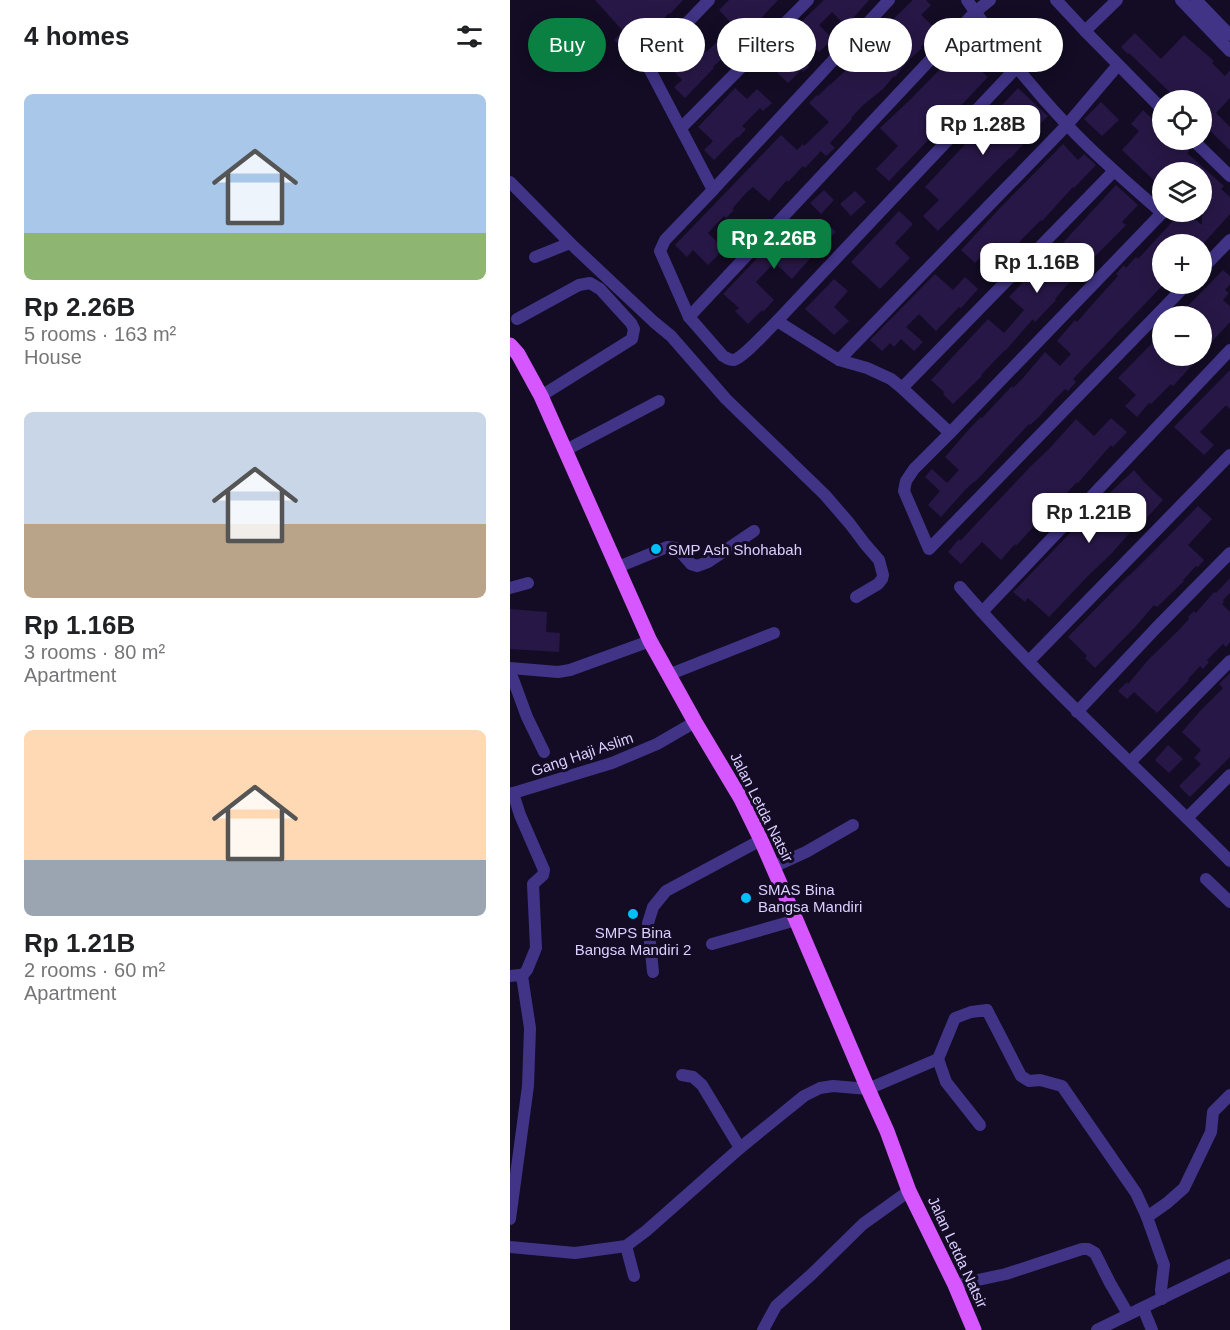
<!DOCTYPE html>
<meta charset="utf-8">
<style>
body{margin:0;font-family:Helvetica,sans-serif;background:#f2f2f2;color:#202124;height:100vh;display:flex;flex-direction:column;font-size:22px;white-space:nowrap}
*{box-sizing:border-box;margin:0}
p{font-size:20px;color:#757577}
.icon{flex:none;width:33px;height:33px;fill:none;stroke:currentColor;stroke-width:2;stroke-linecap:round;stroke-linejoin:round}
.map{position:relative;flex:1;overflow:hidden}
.sheet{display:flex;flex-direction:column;background:#fff;width:510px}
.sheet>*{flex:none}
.guide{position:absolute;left:18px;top:18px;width:570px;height:54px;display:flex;gap:12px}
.controls{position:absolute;left:642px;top:90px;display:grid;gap:12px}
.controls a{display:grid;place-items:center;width:60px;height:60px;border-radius:50%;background:#fff;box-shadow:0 3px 15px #0003;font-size:30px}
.price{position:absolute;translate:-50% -51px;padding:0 14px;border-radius:12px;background:#fff;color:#222;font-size:20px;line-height:39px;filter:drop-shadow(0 2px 3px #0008)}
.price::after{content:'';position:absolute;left:50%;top:36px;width:18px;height:14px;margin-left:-9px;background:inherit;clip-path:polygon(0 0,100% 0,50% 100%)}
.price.current{background:#0b8043;color:#fff}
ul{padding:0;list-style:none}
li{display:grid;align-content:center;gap:12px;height:318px;padding:0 24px}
li span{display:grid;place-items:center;height:186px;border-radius:9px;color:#555}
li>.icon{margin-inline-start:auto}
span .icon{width:108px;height:108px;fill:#fffc;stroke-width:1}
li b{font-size:26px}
h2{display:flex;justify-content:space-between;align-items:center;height:72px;padding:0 24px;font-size:26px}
.pill{padding:0 21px;border-radius:27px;background:#fff;box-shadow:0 3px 15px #0003;font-size:21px;line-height:54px}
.pill.current{background:#0b8043;color:#fff}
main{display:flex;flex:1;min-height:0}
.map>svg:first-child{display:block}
.building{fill:#271746}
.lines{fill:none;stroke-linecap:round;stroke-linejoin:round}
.minor{stroke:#413386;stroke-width:12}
.major{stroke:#d656ff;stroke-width:15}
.poi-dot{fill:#00c0fa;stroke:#130c24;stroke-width:2}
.labels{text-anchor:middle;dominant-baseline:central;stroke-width:6;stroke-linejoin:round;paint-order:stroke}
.poi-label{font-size:15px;fill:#dbcfff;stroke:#130c24;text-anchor:start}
.street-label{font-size:15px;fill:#dbcfff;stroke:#130c24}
</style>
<main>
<section class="sheet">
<h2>4 homes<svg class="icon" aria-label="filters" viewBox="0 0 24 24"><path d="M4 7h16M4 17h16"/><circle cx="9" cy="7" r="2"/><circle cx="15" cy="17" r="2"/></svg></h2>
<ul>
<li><span style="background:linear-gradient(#a9c7e8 75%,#8fb573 0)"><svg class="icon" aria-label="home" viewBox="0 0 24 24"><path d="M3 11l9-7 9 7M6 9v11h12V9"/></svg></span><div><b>Rp 2.26B</b><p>5 rooms · 163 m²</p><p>House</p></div></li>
<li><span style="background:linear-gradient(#c9d6e8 60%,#b9a48a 0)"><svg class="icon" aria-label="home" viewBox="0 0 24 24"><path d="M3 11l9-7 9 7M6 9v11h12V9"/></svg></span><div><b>Rp 1.16B</b><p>3 rooms · 80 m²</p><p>Apartment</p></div></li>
<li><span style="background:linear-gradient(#ffd9b3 70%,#9aa5b1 0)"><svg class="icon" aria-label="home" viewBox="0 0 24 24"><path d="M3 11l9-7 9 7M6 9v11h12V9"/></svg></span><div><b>Rp 1.21B</b><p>2 rooms · 60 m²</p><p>Apartment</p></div></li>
</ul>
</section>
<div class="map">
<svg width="720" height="1330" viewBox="0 0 720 1330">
<rect width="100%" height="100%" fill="#130c24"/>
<g class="building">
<polygon points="85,0 173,0 160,14 159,13 119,54 104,40 113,31"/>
<polygon points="219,0 268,0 252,17 253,18 245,25 244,24 222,47 223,48 203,67 204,68 175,98 164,87 172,80 156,63 180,36 196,52 222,28 224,26 209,10"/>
<polygon points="314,0 359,0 336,26 322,12 309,25 323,39 309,52 295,39 284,50 299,67 293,72 291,70 278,83 266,71 279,59 266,46"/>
<polygon points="403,0 416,0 421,5 411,15 427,30 411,47 412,48 397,62 385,77 384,76 373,89 352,106 341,118 342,119 320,143 325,148 316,156 311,151 295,168 293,166 278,182 277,180 259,201 243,187 236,193 222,209 224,210 216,218 214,216 198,233 214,249 198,265 183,250 177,257 165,245 271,135 287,150 293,144 294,146 319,122 299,103 307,95 308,96 320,84 320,85 337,69 336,68 345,58 376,29 374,28"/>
<polygon points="625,33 651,59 674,35 704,61 702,63 715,76 720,70 720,98 706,113 720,127 720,150 692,123 692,100 668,100 619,53 618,54 611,47"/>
<polygon points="461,37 474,49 461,62 478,77 379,181 366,169 388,146 370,128 401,99"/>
<polygon points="225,88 237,99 247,89 262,103 253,111 250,108 232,126 236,129 228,138 227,137 204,160 194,150 203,141 188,127"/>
<polygon points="508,88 538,116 512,142 514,143 500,159 499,158 428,231 413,216 429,200 415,187"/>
<polygon points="591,102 609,120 592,136 574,119"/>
<polygon points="633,110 652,128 652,140 666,140 679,151 677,153 714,186 711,189 720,197 720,214 693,244 652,244 652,255 647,261 652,267 652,286 563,379 566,382 558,391 555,389 546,398 529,417 520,425 519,424 465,482 465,481 456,489 431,517 418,505 430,491 415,477 422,469 437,483 449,470 435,457 461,427 471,417 472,418 502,386 503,388 513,378 535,352 550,366 561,354 547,341 565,320 567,322 589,297 608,276 606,274 614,265 616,268 626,257 628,259 671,212 677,212 692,225 692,213 697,207 692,202 692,172 652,172 652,188 612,150 629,131 621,124"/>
<polygon points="553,144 568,160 574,154 586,165 564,188 563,187 532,221 531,220 514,237 499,254 485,242 465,263 451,250 489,209"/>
<polygon points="606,185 628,205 612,222 616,225 556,286 545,299 546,300 525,322 523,319 496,350 495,350 471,375 472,376 443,404 433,394 434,392 421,380 478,319 494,333 514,310 499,297 528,266 529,267 549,246 549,247"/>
<polygon points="314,190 324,200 311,214 300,203"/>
<polygon points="345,191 356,202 341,216 330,204"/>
<polygon points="389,211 403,224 385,243 400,258 370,289 341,262"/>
<polygon points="312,219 326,232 311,246 282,279 267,265 266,267 263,264 246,282 264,300 253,312 252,310 238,324 225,311 229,308 213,294 272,232 289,249 301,236 298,233"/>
<polygon points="713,270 720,276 720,284 715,290 719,293 713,300 720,306 720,322 696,348 692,344 692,316 668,316"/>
<polygon points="425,274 443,290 455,277 468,289 451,308 449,307 426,331 409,314 396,327 413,342 404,351 391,339 384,347 380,343 372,351 360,340"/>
<polygon points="324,279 338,291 324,307 339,321 324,335 295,309"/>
<polygon points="652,333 652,356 688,356 684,360 686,361 663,386 661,384 641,404 639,403 627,417 615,406 626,395 608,378"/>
<polygon points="720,370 720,409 716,405 690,432 704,445 694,455 664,427"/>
<polygon points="601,418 617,432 603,447 601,445 568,483 567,482 555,495 553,494 506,546 505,544 491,560 472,542 451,564 438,552 449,539 450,541 520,467 538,450 566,419 584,436"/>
<polygon points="624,470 635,483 653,500 633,522 631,520 602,553 578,576 539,617 518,598 515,602 503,592 589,503"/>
<polygon points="688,506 702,519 678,545 694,560 688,567 686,566 673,580 674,581 647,607 644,605 626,626 585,668 575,658 577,656 558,637 612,582 619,575 619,576 650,545"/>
<polygon points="720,578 720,593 713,600 714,602 712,604 720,612 720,642 716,647 713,644 697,660 699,662 693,669 690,666 678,679 679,680 647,713 624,692 617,699 608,691 617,682 618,684 639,659 667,632 679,619 678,617 684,611 686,613 704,592 706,593"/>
<polygon points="0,609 37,612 36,632 50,633 49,652 0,649"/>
<polygon points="720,673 720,757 680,797 669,786 691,764 684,758 691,750 672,732 691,710 713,688 709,684"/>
<polygon points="658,745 673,759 659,773 645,760"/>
</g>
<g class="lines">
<g class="minor">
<path d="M199,0L148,53L139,68L203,190L155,240L150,251L179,317L213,356C217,358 219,360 223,360C232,359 259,329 267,321L329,360L357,368L381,379L392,388L440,433L404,469L396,481L394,491L419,549L677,284"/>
<polyline points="546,0 575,31 652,109"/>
<polyline points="671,0 720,51"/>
<polyline points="686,0 720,35"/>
<polyline points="575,31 607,0"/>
<polyline points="171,128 298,0"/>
<polyline points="683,140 720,176"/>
<polyline points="0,182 60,243 144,322 161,336 216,399 315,495 340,524 355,544 369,560 373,575 372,579 368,584 346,597"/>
<polyline points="203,190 379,0"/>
<polyline points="25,257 60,243"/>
<polyline points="692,269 720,240"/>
<polyline points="179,317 465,12 480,0"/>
<polyline points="7,319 69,285 80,283 90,289 121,323 124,329 122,339 31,396"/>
<polyline points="267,321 507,67"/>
<polyline points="329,360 557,125 608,65"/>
<polyline points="392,388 604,171"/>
<path d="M440,433L652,213C620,185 587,157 558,126C521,87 487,44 457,0"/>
<polyline points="56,450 149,401"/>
<polyline points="108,567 157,547 167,548 181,564 187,566 198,562 244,531"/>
<path d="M450,587C534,684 630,770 720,861"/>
<polyline points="0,588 18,583"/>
<polyline points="472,612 720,350"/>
<polyline points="519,661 720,455"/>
<polyline points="0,668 48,672 60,670 140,641"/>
<polyline points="0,671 17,717 34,752"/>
<polyline points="158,675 264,633"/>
<polyline points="567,712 647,627 720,553"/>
<polyline points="620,762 720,661"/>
<polyline points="3,793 10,815 34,870 33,875 23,884 26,948 17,970 12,976"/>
<polyline points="0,794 102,763 147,744 185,722"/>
<polyline points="677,818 720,775"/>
<polyline points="263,867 296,852 343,825"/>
<polyline points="696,879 720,902"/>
<polyline points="202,944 286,920"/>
<polyline points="143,972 138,923 143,907 156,891 251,840"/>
<polyline points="0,976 9,975 12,976 20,1028 18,1086 0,1219"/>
<polyline points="428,1059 436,1082 470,1125"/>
<polyline points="172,1075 183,1077 192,1085 230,1148"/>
<polyline points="637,1217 657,1203 674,1188 701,1132 703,1112 720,1095"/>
<polyline points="116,1246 124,1276"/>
<polyline points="0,1247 65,1253 116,1246 136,1231 230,1148 294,1096 310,1088 323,1086 358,1089 428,1059 445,1018 461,1012 477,1010 511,1076 519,1081 530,1080 552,1086 626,1193 637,1217 654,1265 651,1290 652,1299"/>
<polyline points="445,1285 496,1274 572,1249 578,1249 585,1253 600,1283 618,1314"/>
<polyline points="633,1308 642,1330"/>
<polyline points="253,1330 266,1306 302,1274 353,1224 399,1191"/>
<polyline points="587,1330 720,1265"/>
</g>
<polyline class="major" points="0,345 8,354 31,396 140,641 185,722 231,799 251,840 286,920 358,1089 377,1131 399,1191 445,1285 464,1330"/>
</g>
<g class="poi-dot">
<circle cx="146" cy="549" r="6"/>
<circle cx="236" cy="898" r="6"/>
<circle cx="123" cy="914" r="6"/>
</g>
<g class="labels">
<g class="poi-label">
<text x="158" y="549">SMP Ash Shohabah</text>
<text x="248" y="889">SMAS Bina<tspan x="248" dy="17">Bangsa Mandiri</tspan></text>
<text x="123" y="932" text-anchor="middle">SMPS Bina<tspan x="123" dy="17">Bangsa Mandiri 2</tspan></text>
</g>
<g class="street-label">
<text transform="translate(72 754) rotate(-19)">Gang Haji Aslim</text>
<text transform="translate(252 807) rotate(63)">Jalan Letda Natsir</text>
<text transform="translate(448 1252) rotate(65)">Jalan Letda Natsir</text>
</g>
</g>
</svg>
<div class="controls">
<a><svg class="icon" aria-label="locate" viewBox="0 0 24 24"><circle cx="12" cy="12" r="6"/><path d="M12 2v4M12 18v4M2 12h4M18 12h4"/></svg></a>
<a><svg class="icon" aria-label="layers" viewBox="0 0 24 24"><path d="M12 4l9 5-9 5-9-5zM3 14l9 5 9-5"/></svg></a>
<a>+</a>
<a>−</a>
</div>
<b class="price" style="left:473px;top:156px">Rp 1.28B</b>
<b class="price current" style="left:264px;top:270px">Rp 2.26B</b>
<b class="price" style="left:527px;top:294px">Rp 1.16B</b>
<b class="price" style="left:579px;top:544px">Rp 1.21B</b>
<div class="guide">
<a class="pill current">Buy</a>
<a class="pill">Rent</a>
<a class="pill">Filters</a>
<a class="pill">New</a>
<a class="pill">Apartment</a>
</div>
</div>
</main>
